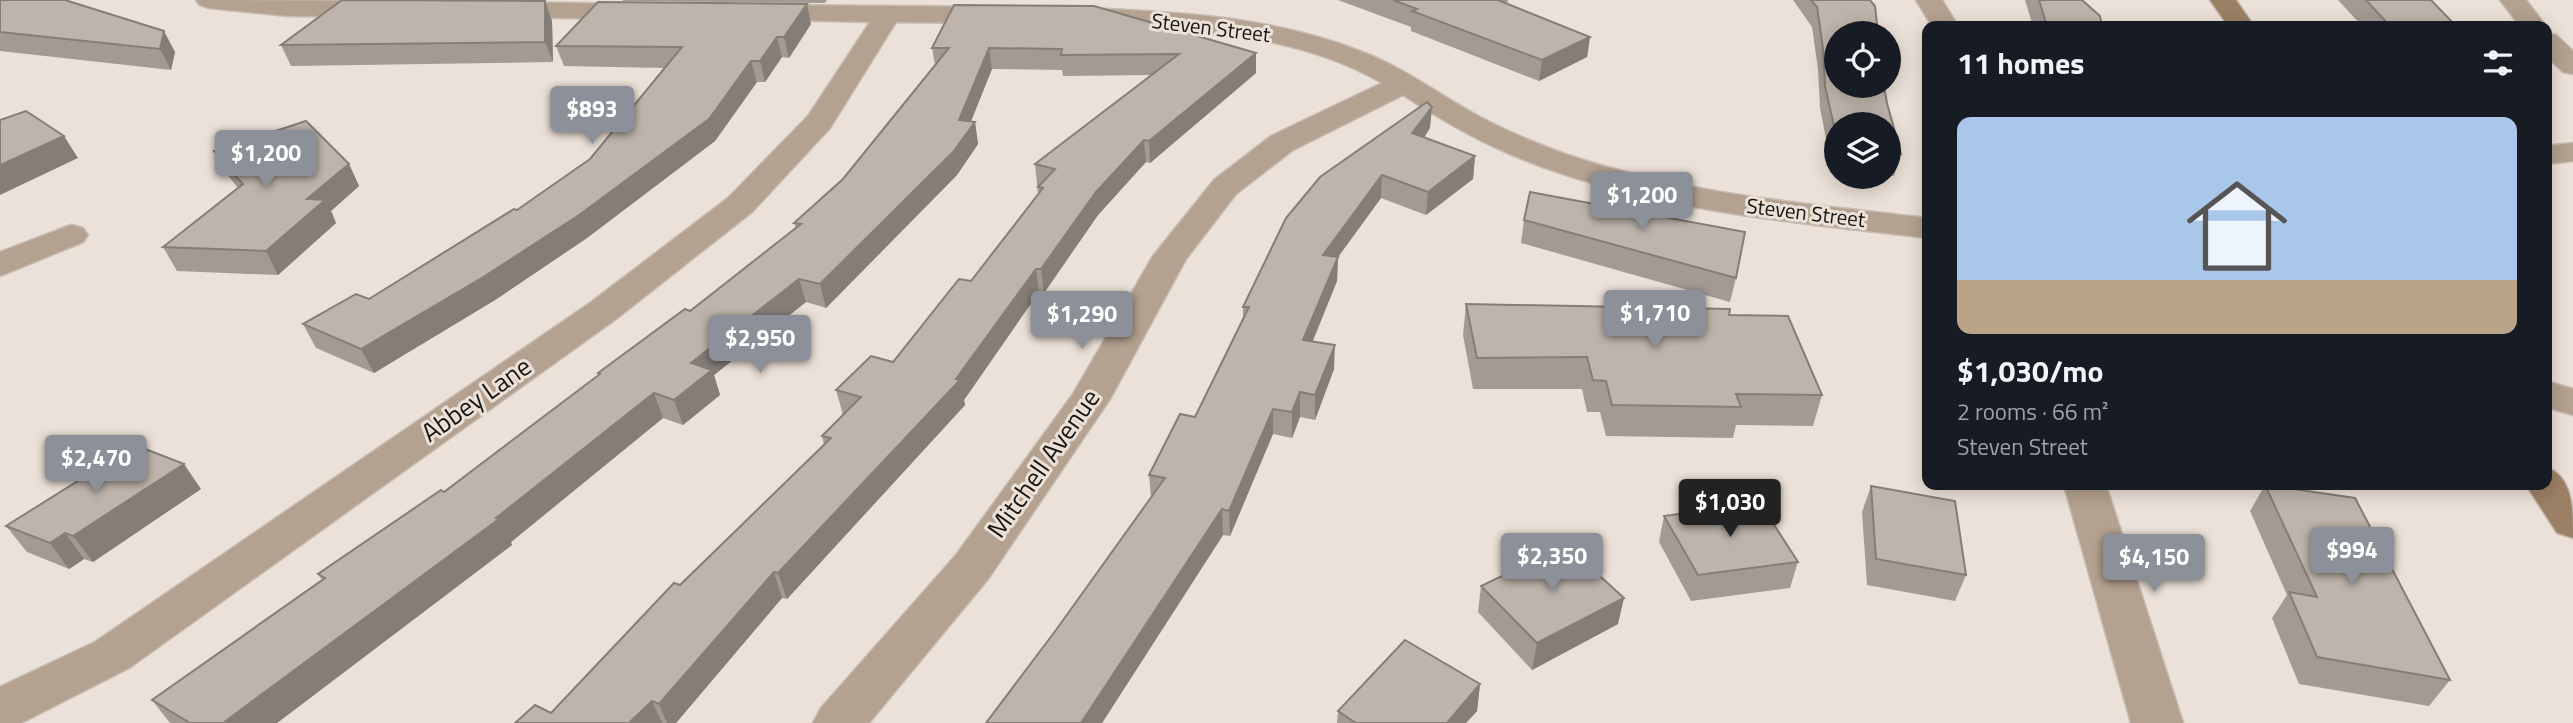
<!DOCTYPE html>
<meta charset="utf-8">
<style>
body{margin:0;font-family:"Titillium Web",sans-serif;background:#20242c;color:#f1f3f6;height:100vh;display:flex;flex-direction:column;font-size:26px;white-space:nowrap}
*{box-sizing:border-box;margin:0}
p{font-size:23px;color:#9ea1a6}
.icon{flex:none;width:38px;height:38px;fill:none;stroke:currentColor;stroke-width:2;stroke-linecap:round;stroke-linejoin:round}
.map{position:relative;flex:1;overflow:hidden}
.side{position:absolute;left:1922px;top:21px;width:630px;height:469px;display:flex;flex-direction:column;background:#171b24;border-radius:14px;box-shadow:0 4px 18px #0003}
.side>*{flex:none}
.fabs{position:absolute;left:1824px;top:21px;display:grid;gap:14px}
.fabs a{display:grid;place-items:center;width:77px;height:77px;border-radius:50%;background:#171b24;box-shadow:0 4px 18px #0003;font-size:35px}
.price{position:absolute;translate:-50% -60px;padding:0 16px;border-radius:7px;background:#8c9099;color:#fff;font-size:23px;line-height:46px;filter:drop-shadow(0 2px 4px #0008)}
.price::after{content:'';position:absolute;left:50%;top:42px;width:21px;height:16px;margin-left:-10px;background:inherit;clip-path:polygon(0 0,100% 0,50% 100%)}
.price.current{background:#222;color:#fff}
ul{padding:0;list-style:none}
li{display:grid;align-content:center;gap:14px;height:371px;padding:0 35px}
li span{display:grid;place-items:center;height:217px;border-radius:14px;color:#555}
li>.icon{margin-inline-start:auto}
span .icon{width:126px;height:126px;fill:#fffc;stroke-width:1}
li b{font-size:30px}
h2{display:flex;justify-content:space-between;align-items:center;height:84px;padding:0 35px;font-size:30px}
.map>svg:first-child{display:block}
.lines{fill:none;stroke-linecap:round;stroke-linejoin:round}
.minor-casing{stroke:#c6bcb4;stroke-width:3}
.secondary-casing{stroke:#c6bcb4;stroke-width:3}
.minor{fill:#b4a18f;fill-rule:evenodd}
.secondary{fill:#9c8065;fill-rule:evenodd}
.wall{fill:#a39b93}
.shaded-wall{fill:#857e78}
.building{fill:#beb4ab;stroke:#857e78;stroke-width:2}
.labels{text-anchor:middle;dominant-baseline:central;stroke-width:6;stroke-linejoin:round;paint-order:stroke}
.far-street-label{font-size:21px;fill:#171410;stroke:#ece1d8}
.street-label{font-size:26px;fill:#171410;stroke:#ece1d8}
</style>
<div class="map">
<svg width="2573" height="723" viewBox="0 0 2573 723">
<rect width="100%" height="100%" fill="#ece1d8"/>
<g class="lines">
<g class="minor-casing">
<g id="minor">
<polygon points="196,0 383,1 392,3 396,9 392,15 383,17 289,16 209,8 200,5"/>
<polygon points="1916,0 1942,0 1958,26 1932,26"/>
<polygon points="2500,0 2526,0 2546,26 2520,26"/>
<polygon points="496,2 642,4 651,6 655,12 651,18 642,20 487,16 483,10 487,4"/>
<polygon points="758,5 1002,7 1011,9 1015,15 1011,21 1002,23 896,22 830,128 752,212 616,319 129,668 21,723 0,723 0,687 95,642 590,303 728,198 808,116 870,22 749,19 745,13 749,7"/>
<path d="M1084,8C1180,12 1280,17 1370,55C1406,70 1437,93 1471,112C1501,129 1534,143 1568,155C1683,194 1807,204 1927,218V238C1787,221 1641,210 1510,154C1472,138 1437,117 1403,95L1293,150L1236,194L1186,259L1110,399L988,579L869,723H813L821,708L956,555L1073,394L1153,256L1214,180L1271,136L1382,83C1313,43 1233,33 1155,28C1129,26 1100,28 1075,22L1071,16L1075,10Z"/>
<polygon points="2546,33 2556,35 2573,51 2573,74 2563,72 2546,56"/>
<polygon points="2573,143 2573,161 2546,164 2546,146"/>
<polygon points="71,225 83,228 88,235 83,242 0,276 0,252"/>
<polygon points="2546,381 2573,389 2573,415 2546,407"/>
<polygon points="2064,485 2106,485 2183,723 2131,723"/>
</g>
</g>
<g class="secondary-casing">
<g id="secondary">
<polygon points="2210,0 2236,0 2254,26 2228,26"/>
<path d="M2546,467C2573,477 2573,508 2573,538L2557,533L2526,485H2546Z"/>
</g>
</g>
<use href="#minor" class="minor"/>
<use href="#secondary" class="secondary"/>
</g>
<g class="wall">
<polygon points="0,0 175,52 171,70 0,51"/>
<polygon points="623,0 827,0 825,3 623,1"/>
<polygon points="1338,0 1508,0 1507,4 1590,37 1587,57 1539,81 1411,31 1411,27"/>
<polygon points="1793,0 1870,0 1887,103 1901,154 1894,176 1888,176 1888,124 1836,124 1836,170 1832,170 1820,108 1818,69 1812,27"/>
<polygon points="2025,0 2082,0 2102,26 2033,26"/>
<polygon points="2338,0 2431,0 2456,26 2362,26"/>
<polygon points="545,1 552,21 553,62 291,66 281,45"/>
<polygon points="1094,6 1256,73 1150,163 1146,162 1098,215 1044,293 1039,292 964,400 965,405 787,599 782,598 676,723 515,723 551,713 680,585 824,445 822,436 843,415 836,390 893,362 971,281 1038,194 1035,164 1152,75 1063,76 1062,70 992,69 971,121 975,122 978,144 957,175 826,308 806,302 714,375 720,395 683,425 663,418 511,542 512,545 277,723 170,723 152,700 322,580 318,574 444,492 599,375 598,373 690,311 796,228 794,223 843,179 935,65 932,48"/>
<polygon points="811,24 789,58 782,57 765,82 757,82 715,141 587,238 495,300 374,373 316,348 303,324 369,299 517,210 590,159 665,68 564,66 556,46"/>
<polygon points="1430,128 1424,138 1475,156 1473,179 1426,215 1381,198 1338,257 1337,281 1313,341 1334,369 1315,420 1300,417 1292,438 1273,434 1230,536 1223,535 1102,723 986,723 1056,630 1151,497 1149,475 1195,417 1243,318 1243,307"/>
<polygon points="214,151 349,164 359,186 331,211 336,223 278,275 177,271 163,247 238,188 226,173"/>
<polygon points="1524,220 1736,278 1730,302 1521,243"/>
<polygon points="1466,304 1729,315 1822,395 1813,426 1736,425 1733,438 1606,436 1600,412 1587,412 1582,389 1473,389 1463,335"/>
<polygon points="2265,485 2450,680 2429,706 2299,684 2272,618 2287,595 2250,511"/>
<polygon points="1871,486 1966,575 1955,601 1867,585 1862,512"/>
<polygon points="201,489 93,562 84,559 69,569 27,552 6,526"/>
<polygon points="1664,516 1798,562 1790,588 1691,601 1659,542"/>
<polygon points="1481,586 1618,624 1532,670 1478,612"/>
<polygon points="1480,684 1477,711 1466,723 1337,723 1338,711"/>
</g>
<g class="shaded-wall">
<polygon points="545,1 552,21 553,62 545,42"/>
<polygon points="807,4 811,24 789,58 784,37"/>
<polygon points="164,31 175,52 171,70 160,49"/>
<polygon points="777,37 782,57 765,82 760,61"/>
<polygon points="1590,37 1587,57 1539,81 1542,60"/>
<polygon points="989,48 992,69 965,136 975,122 978,144 957,175 826,308 820,284 959,120"/>
<polygon points="1256,53 1256,73 1150,163 1149,141"/>
<polygon points="751,61 757,82 715,141 587,238 495,300 374,373 361,349"/>
<polygon points="1432,107 1430,128 1411,156 1412,133"/>
<polygon points="64,136 78,158 0,195 0,165"/>
<polygon points="1144,140 1146,162 1098,215 1044,293 1041,269 1096,192"/>
<polygon points="1475,156 1473,179 1426,215 1428,192"/>
<polygon points="349,164 359,186 331,211 336,223 278,275 266,251 307,199"/>
<polygon points="1382,175 1381,198 1322,279 1323,255"/>
<polygon points="1338,257 1337,281 1303,364 1303,340"/>
<polygon points="1036,269 1039,292 964,400 965,405 787,599 778,573"/>
<polygon points="799,279 806,302 714,375 720,395 683,425 674,400 691,363"/>
<polygon points="1335,345 1334,369 1315,420 1315,395"/>
<polygon points="1300,392 1300,417 1292,438 1292,412"/>
<polygon points="654,393 663,418 511,542 512,545 277,723 223,723 496,518"/>
<polygon points="1273,409 1273,434 1230,536 1229,511"/>
<polygon points="184,464 201,489 93,562 73,536"/>
<polygon points="1222,509 1223,535 1102,723 1081,723"/>
<polygon points="65,533 84,559 69,569 50,543"/>
<polygon points="774,572 782,598 676,723 667,723 659,704"/>
<polygon points="1624,598 1618,624 1532,670 1537,643"/>
<polygon points="1480,684 1477,711 1466,723 1447,723"/>
<polygon points="652,701 662,723 629,723"/>
</g>
<g class="building">
<polygon points="0,0 65,0 164,31 160,49 0,32"/>
<polygon points="342,0 545,1 545,42 281,45"/>
<polygon points="1393,0 1502,0 1500,1 1590,37 1542,60 1412,11 1417,9"/>
<polygon points="1811,0 1870,0 1875,6 1878,33 1836,33 1836,86 1884,86 1887,103 1901,154 1888,152 1888,124 1836,124 1836,135 1825,86 1823,48 1817,7"/>
<polygon points="2039,0 2082,0 2100,16 2102,26 2047,26"/>
<polygon points="2366,0 2431,0 2456,26 2390,26"/>
<polygon points="598,2 807,4 784,37 777,37 760,61 751,61 709,119 579,215 485,276 361,349 303,324 356,294 369,299 514,209 517,210 590,159 682,47 556,46"/>
<polygon points="954,5 1094,6 1256,53 1149,141 1144,140 1096,192 1041,269 1036,269 956,379 960,380 778,573 774,572 659,704 652,701 629,723 515,723 535,705 551,713 674,583 680,585 831,438 822,436 861,397 836,390 871,356 893,362 959,279 971,281 1043,188 1038,187 1055,169 1035,164 1179,54 1061,55 1062,49 989,48 959,120 975,122 953,152 820,284 799,279 691,363 712,370 674,400 654,393 496,518 499,519 223,723 190,723 152,700 325,578 318,574 441,490 444,492 600,374 598,373 685,309 690,311 801,224 794,223 843,179 949,48 932,48"/>
<polygon points="1427,102 1432,107 1412,133 1475,156 1428,192 1382,175 1323,255 1338,257 1303,340 1335,345 1315,395 1300,392 1292,412 1273,409 1229,511 1222,509 1081,723 986,723 1056,630 1165,478 1149,475 1180,414 1195,417 1249,307 1243,307 1286,218 1320,177"/>
<polygon points="26,111 64,136 0,165 0,120"/>
<polygon points="306,121 349,164 307,199 325,200 266,251 163,247 243,184 214,151"/>
<polygon points="1530,192 1745,232 1736,278 1524,220"/>
<polygon points="1466,304 1730,309 1729,315 1788,316 1822,395 1736,394 1741,407 1612,405 1606,381 1593,380 1587,357 1477,358"/>
<polygon points="135,445 184,464 73,536 65,533 50,543 6,526"/>
<polygon points="2265,485 2355,498 2450,680 2317,657 2289,592 2317,597"/>
<polygon points="1871,486 1955,501 1966,575 1876,559"/>
<polygon points="1760,503 1798,562 1698,575 1664,516"/>
<polygon points="1566,545 1624,598 1537,643 1481,586"/>
<polygon points="1405,640 1480,684 1447,723 1356,723 1338,711"/>
</g>
<g class="labels">
<g class="far-street-label">
<text transform="translate(1211 27) rotate(7)">Steven Street</text>
<text transform="translate(1806 212) rotate(7)">Steven Street</text>
</g>
<g class="street-label">
<text transform="translate(476 399) rotate(-35)">Abbey Lane</text>
<text transform="translate(1043 463) rotate(-55)">Mitchell Avenue</text>
</g>
</g>
</svg>
<div class="fabs">
<a><svg class="icon" aria-label="locate" viewBox="0 0 24 24"><circle cx="12" cy="12" r="6"/><path d="M12 2v4M12 18v4M2 12h4M18 12h4"/></svg></a>
<a><svg class="icon" aria-label="layers" viewBox="0 0 24 24"><path d="M12 4l9 5-9 5-9-5zM3 14l9 5 9-5"/></svg></a>
</div>
<b class="price" style="left:592px;top:146px">$893</b>
<b class="price" style="left:266px;top:190px">$1,200</b>
<b class="price" style="left:1642px;top:232px">$1,200</b>
<b class="price" style="left:1655px;top:350px">$1,710</b>
<b class="price" style="left:1082px;top:351px">$1,290</b>
<b class="price" style="left:760px;top:375px">$2,950</b>
<b class="price" style="left:96px;top:495px">$2,470</b>
<b class="price current" style="left:1730px;top:539px">$1,030</b>
<b class="price" style="left:2352px;top:587px">$994</b>
<b class="price" style="left:1552px;top:593px">$2,350</b>
<b class="price" style="left:2154px;top:594px">$4,150</b>
<section class="side">
<h2>11 homes<svg class="icon" aria-label="filters" viewBox="0 0 24 24"><path d="M4 7h16M4 17h16"/><circle cx="9" cy="7" r="2"/><circle cx="15" cy="17" r="2"/></svg></h2>
<ul>
<li><span style="background:linear-gradient(#a9c7e8 75%,#b9a48a 0)"><svg class="icon" aria-label="home" viewBox="0 0 24 24"><path d="M3 11l9-7 9 7M6 9v11h12V9"/></svg></span><div><b>$1,030/mo</b><p>2 rooms · 66 m²</p><p>Steven Street</p></div></li>
</ul>
</section>
</div>
